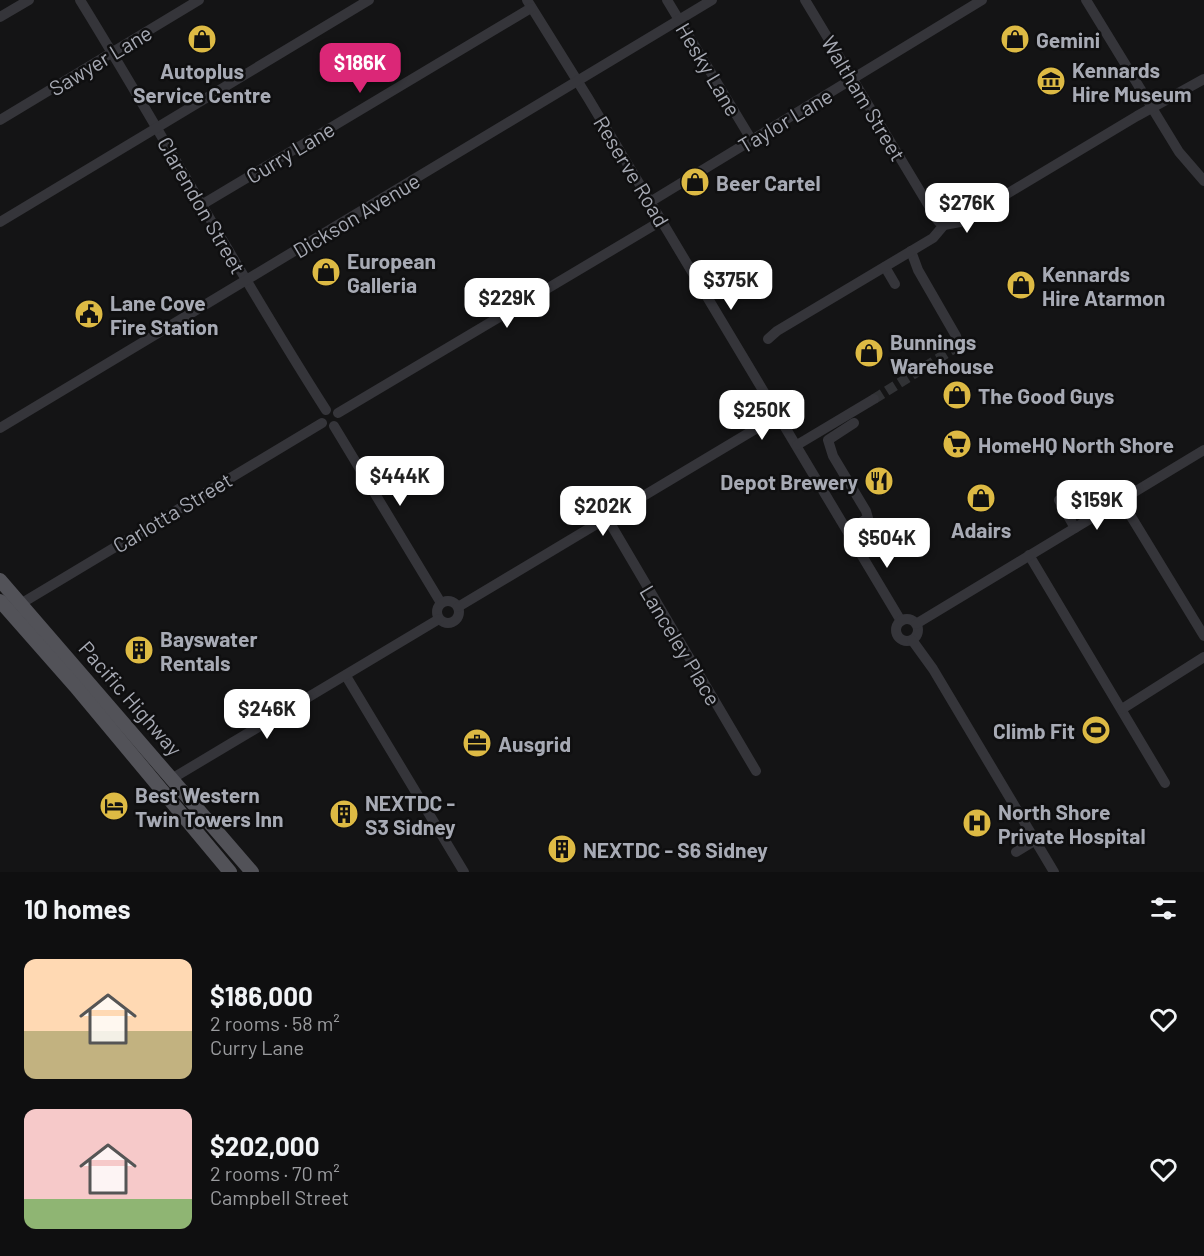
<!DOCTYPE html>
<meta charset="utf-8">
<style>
body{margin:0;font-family:Barlow,sans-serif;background:#181819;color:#f1f3f6;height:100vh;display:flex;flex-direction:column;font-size:22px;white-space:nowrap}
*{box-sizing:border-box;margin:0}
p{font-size:20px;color:#9b9c9f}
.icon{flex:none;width:33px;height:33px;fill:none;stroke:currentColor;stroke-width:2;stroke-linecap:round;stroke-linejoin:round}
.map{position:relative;height:872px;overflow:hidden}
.sheet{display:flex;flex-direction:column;background:#0f0f10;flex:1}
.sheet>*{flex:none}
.price{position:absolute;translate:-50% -51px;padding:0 14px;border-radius:12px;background:#fff;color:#222;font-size:20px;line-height:39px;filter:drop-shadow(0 2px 3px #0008)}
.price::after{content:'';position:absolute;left:50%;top:36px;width:18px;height:14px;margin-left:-9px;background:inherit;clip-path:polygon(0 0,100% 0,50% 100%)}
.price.current{background:#db2777;color:#fff}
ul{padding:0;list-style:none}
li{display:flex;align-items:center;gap:18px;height:150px;padding:0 24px}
li span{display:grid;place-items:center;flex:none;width:168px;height:120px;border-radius:12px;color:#555}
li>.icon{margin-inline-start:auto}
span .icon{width:72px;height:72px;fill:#fffc;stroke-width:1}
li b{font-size:26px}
h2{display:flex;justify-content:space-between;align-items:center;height:72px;padding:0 24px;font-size:26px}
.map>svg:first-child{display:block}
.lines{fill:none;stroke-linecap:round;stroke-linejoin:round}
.minor-tunnel{stroke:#313235;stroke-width:10;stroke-dasharray:10 5;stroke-linecap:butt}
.minor{stroke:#35353a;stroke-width:10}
.major{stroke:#525258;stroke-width:14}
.labels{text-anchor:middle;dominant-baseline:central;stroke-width:5;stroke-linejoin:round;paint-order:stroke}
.poi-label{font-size:21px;font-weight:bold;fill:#a7aab4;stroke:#0f0f10;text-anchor:start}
.street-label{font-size:21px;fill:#a7aab4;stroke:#0f0f10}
</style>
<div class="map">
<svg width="1204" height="872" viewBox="0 0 1204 872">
<rect width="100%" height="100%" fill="#141415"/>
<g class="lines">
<polyline class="minor-tunnel" points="874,399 955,348 958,343 956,336"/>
<g class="minor">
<path d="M80,0C164,136 240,276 326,410"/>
<polyline points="527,0 588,98 901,621"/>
<polyline points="667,0 751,139"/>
<polyline points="805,0 938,221 944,225"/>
<polyline points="1086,0 1179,152 1204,181"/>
<polyline points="0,17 29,0"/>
<polyline points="0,120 199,0"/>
<polyline points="650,202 982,0"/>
<polyline points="203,204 531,8"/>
<polyline points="0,222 369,0"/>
<polyline points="911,251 918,270 956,336"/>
<polyline points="885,267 895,284"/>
<polyline points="768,339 777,331 933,238 944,225 960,222 1137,116 1204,79"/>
<polyline points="338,413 661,221"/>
<polyline points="334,426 441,603"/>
<polyline points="0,428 712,0"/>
<polyline points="797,445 874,399"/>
<polyline points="1121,500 1204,636"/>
<polyline points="607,518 756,771"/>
<polyline points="1075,528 1059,500 1072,492 1089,519"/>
<polyline points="848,531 868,518 866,511 833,456 828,440 854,423"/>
<polyline points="854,542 869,532 877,531"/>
<polyline points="1029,555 1165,783"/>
<circle cx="448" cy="612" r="11"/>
<polyline points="22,603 322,423"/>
<polyline points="458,607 762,425 797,407"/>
<circle cx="907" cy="630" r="11"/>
<polyline points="916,624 1204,450"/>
<polyline points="912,640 933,669 1054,872"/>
<polyline points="346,676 464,872"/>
<polyline points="1122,709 1204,657"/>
<polyline points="173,778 439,619"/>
<polyline points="1016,852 1034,841"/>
</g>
<g class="major">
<polyline points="0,580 252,872"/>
<polyline points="0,601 75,686 230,872"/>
</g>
</g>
<defs>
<g id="shop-disc" transform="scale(1.5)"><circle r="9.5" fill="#ddba44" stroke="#0f0f10"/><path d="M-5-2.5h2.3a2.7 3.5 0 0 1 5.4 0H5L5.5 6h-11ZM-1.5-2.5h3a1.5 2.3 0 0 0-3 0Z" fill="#111"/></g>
<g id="museum-disc" transform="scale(1.5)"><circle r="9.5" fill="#ddba44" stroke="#0f0f10"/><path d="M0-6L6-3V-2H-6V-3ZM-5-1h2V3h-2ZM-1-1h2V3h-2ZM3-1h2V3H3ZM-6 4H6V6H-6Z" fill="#111"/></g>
<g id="civic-disc" transform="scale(1.5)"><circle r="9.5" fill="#ddba44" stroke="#0f0f10"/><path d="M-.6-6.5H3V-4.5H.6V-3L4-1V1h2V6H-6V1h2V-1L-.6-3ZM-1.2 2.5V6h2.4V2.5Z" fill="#111"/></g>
<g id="supermarket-disc" transform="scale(1.5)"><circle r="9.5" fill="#ddba44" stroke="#0f0f10"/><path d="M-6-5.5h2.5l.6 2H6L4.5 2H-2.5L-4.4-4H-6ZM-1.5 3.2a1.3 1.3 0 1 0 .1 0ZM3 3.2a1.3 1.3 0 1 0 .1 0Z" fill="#111"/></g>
<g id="restaurant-disc" transform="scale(1.5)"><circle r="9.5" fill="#ddba44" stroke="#0f0f10"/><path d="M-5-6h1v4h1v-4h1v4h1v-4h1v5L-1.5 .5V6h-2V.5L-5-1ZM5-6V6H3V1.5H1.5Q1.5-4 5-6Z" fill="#111"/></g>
<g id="building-disc" transform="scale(1.5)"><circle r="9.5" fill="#ddba44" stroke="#0f0f10"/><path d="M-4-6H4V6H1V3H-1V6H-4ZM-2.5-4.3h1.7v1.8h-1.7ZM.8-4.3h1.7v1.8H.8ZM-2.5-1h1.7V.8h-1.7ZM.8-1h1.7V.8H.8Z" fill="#111"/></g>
<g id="stadium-disc" transform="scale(1.5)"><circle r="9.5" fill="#ddba44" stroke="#0f0f10"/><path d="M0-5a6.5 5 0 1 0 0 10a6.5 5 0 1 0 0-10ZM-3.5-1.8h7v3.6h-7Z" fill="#111"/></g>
<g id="office-disc" transform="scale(1.5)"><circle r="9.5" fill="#ddba44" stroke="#0f0f10"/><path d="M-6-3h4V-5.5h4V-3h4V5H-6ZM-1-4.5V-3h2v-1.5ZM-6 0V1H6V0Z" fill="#111"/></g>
<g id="hotel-disc" transform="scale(1.5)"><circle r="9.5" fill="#ddba44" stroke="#0f0f10"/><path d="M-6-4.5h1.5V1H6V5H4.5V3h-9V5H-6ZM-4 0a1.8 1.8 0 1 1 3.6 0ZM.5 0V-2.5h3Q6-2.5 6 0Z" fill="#111"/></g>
<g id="hospital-disc" transform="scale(1.5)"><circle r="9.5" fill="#ddba44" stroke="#0f0f10"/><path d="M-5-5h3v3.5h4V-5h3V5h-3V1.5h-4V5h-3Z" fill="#111"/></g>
</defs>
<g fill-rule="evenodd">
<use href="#shop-disc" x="202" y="39"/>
<use href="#shop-disc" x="1015" y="39"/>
<use href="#museum-disc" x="1051" y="81"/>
<use href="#shop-disc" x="695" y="182"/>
<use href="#shop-disc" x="326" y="272"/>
<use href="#shop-disc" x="1021" y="285"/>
<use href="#civic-disc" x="89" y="314"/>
<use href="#shop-disc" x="869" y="353"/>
<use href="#shop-disc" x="957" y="395"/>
<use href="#supermarket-disc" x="957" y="444"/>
<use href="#restaurant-disc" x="879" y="481"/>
<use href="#shop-disc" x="981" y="498"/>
<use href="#building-disc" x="139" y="650"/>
<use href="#stadium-disc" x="1096" y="730"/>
<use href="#office-disc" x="477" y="743"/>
<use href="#hotel-disc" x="114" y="806"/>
<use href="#building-disc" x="344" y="814"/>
<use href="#hospital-disc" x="977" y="823"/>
<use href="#building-disc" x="562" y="849"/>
</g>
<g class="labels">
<g class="poi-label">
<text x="1036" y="39">Gemini</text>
<text x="1072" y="69">Kennards<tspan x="1072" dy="24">Hire Museum</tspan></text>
<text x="202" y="70" text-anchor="middle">Autoplus<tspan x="202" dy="24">Service Centre</tspan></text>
<text x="716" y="182">Beer Cartel</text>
<text x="347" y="260">European<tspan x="347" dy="24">Galleria</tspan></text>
<text x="1042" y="273">Kennards<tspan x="1042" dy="24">Hire Atarmon</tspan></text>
<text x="110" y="302">Lane Cove<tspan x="110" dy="24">Fire Station</tspan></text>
<text x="890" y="341">Bunnings<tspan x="890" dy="24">Warehouse</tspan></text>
<text x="978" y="395">The Good Guys</text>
<text x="978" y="444">HomeHQ North Shore</text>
<text x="858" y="481" text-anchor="end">Depot Brewery</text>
<text x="981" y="529" text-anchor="middle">Adairs</text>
<text x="160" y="638">Bayswater<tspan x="160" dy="24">Rentals</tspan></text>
<text x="1075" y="730" text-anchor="end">Climb Fit</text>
<text x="498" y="743">Ausgrid</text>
<text x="135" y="794">Best Western<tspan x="135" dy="24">Twin Towers Inn</tspan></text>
<text x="365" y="802">NEXTDC -<tspan x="365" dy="24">S3 Sidney</tspan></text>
<text x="998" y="811">North Shore<tspan x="998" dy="24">Private Hospital</tspan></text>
<text x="583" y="849">NEXTDC - S6 Sidney</text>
</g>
<g class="street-label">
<text transform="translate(100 60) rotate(-31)">Sawyer Lane</text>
<text transform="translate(709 69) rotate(59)">Hesky Lane</text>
<text transform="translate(864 98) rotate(59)">Waltham Street</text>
<text transform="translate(785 120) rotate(-31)">Taylor Lane</text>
<text transform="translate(290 152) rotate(-31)">Curry Lane</text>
<text transform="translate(632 171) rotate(59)">Reserve Road</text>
<text transform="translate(202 205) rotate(60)">Clarendon Street</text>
<text transform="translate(356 215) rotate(-31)">Dickson Avenue</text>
<text transform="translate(172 512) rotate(-31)">Carlotta Street</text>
<text transform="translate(681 645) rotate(59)">Lanceley Place</text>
<text transform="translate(131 698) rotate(49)">Pacific Highway</text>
</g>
</g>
</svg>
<b class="price current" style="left:360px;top:94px">$186K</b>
<b class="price" style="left:967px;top:234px">$276K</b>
<b class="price" style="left:731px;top:311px">$375K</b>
<b class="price" style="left:507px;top:329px">$229K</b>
<b class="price" style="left:762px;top:441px">$250K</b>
<b class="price" style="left:400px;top:507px">$444K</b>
<b class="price" style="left:1097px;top:531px">$159K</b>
<b class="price" style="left:603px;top:537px">$202K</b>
<b class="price" style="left:887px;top:569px">$504K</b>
<b class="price" style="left:267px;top:740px">$246K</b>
</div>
<section class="sheet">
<h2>10 homes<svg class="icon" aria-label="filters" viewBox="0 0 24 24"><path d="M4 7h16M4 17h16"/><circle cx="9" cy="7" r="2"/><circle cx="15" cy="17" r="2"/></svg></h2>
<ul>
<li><span style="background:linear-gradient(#ffd9b3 60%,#c2b280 0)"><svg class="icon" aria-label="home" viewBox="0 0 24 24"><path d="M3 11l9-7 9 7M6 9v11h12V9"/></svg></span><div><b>$186,000</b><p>2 rooms · 58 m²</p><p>Curry Lane</p></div><svg class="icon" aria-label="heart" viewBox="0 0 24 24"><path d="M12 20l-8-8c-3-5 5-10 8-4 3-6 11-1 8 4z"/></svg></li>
<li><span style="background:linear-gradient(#f6c9c9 75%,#8fb573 0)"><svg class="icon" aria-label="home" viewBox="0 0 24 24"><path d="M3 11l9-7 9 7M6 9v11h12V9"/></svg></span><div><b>$202,000</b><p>2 rooms · 70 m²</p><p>Campbell Street</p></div><svg class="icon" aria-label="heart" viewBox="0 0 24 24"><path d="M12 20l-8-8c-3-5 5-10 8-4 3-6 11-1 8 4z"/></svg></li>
</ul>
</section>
